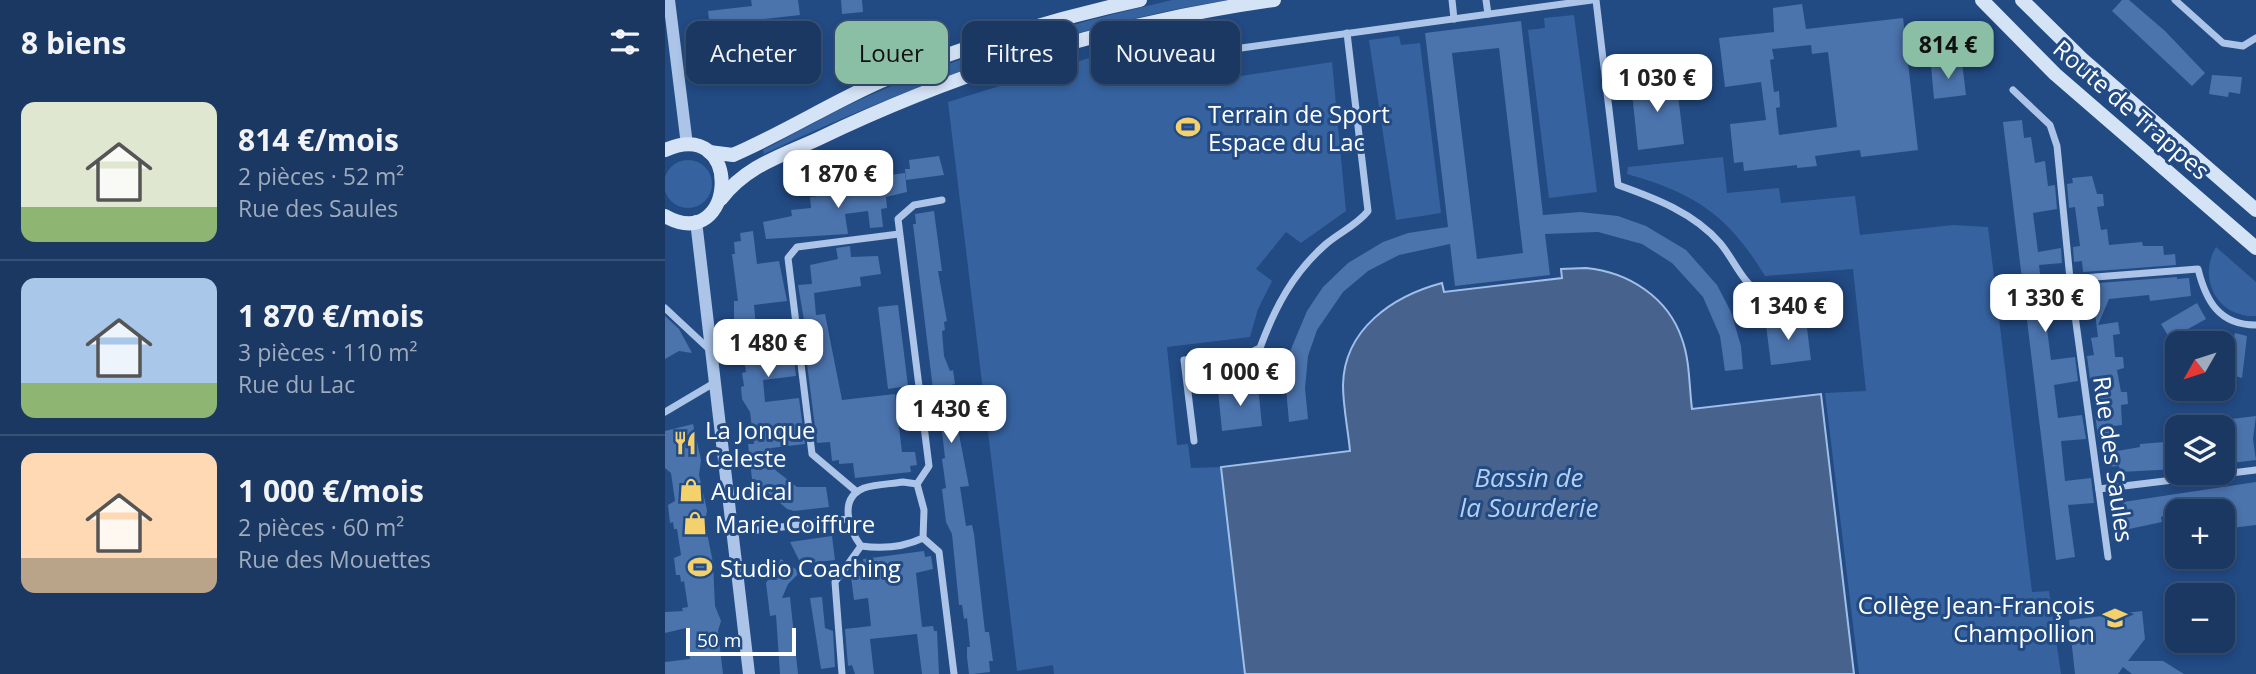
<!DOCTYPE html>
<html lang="fr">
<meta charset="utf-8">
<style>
body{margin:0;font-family:"Open Sans",sans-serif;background:#27436b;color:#f1f3f6;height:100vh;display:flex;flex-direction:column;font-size:26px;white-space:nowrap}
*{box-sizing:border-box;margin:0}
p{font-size:23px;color:#9facbe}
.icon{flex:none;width:38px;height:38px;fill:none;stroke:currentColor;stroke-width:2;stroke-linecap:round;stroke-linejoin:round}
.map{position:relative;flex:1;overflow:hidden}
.side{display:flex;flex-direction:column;background:#1a3862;width:665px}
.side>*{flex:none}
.guide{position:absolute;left:21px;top:21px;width:665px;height:63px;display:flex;gap:14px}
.needle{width:46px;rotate:231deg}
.fabs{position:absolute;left:1500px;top:331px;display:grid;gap:14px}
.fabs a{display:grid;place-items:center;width:70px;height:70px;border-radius:14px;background:#1a3862;box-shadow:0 4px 10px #0003,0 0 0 2px #385277;font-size:35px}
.scale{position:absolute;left:21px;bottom:18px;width:110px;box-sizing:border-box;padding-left:7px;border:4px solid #fff;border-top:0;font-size:19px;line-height:24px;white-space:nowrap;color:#fff;-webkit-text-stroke:5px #224a83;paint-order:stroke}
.price{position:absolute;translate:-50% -60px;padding:0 16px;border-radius:14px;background:#fff;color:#222;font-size:23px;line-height:46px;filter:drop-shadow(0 2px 4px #0008)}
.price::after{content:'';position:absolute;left:50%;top:42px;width:21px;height:16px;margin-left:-10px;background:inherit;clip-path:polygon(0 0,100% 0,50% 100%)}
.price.selected{background:#8abfa5;color:#111}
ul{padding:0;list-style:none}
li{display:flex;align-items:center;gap:21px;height:175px;padding:0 21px}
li+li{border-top:2px solid #385277}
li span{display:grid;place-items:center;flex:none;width:196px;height:140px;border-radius:14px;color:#555}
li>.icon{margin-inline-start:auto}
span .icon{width:84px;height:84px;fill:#fffc;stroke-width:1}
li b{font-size:30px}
h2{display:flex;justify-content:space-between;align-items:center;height:84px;padding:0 21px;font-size:30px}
.tag{padding:0 24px;border-radius:14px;background:#1a3862;box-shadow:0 4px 10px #0003,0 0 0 2px #385277;font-size:24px;line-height:63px}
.tag.selected{background:#8abfa5;color:#111}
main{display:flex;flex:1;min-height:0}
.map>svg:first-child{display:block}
.green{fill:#3663a0}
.water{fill:#47638d;stroke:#9fbfe9;stroke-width:2}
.building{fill:#4b73ac;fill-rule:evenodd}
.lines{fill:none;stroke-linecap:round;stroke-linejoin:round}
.minor{stroke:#abc4e8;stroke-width:7}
.tertiary{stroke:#abc4e8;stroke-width:12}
.secondary{stroke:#d5e3f7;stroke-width:14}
.labels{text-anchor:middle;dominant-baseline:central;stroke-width:6;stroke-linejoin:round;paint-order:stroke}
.street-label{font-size:24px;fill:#fff;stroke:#224a83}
.poi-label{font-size:24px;fill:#fff;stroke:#224a83;text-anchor:start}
.water-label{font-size:26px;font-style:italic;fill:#b6cff0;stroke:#224a83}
</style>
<main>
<section class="side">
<h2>8 biens<svg class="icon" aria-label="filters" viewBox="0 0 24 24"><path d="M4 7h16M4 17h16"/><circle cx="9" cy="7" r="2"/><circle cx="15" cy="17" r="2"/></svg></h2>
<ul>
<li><span style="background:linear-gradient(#dfe7d0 75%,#8fb573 0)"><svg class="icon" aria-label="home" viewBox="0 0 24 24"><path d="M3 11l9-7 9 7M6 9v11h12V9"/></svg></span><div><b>814 €/mois</b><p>2 pièces · 52 m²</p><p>Rue des Saules</p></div></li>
<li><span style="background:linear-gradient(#a9c7e8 75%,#8fb573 0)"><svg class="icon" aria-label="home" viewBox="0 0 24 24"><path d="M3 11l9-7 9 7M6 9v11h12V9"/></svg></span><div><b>1 870 €/mois</b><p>3 pièces · 110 m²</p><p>Rue du Lac</p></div></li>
<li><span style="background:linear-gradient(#ffd9b3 75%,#b9a48a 0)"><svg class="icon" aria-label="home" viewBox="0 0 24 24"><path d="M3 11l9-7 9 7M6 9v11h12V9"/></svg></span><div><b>1 000 €/mois</b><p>2 pièces · 60 m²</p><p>Rue des Mouettes</p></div></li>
</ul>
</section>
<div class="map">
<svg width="1591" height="674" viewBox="0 0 1591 674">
<rect width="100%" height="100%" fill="#224a83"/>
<g class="green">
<path d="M507,0H562C401,26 246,85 99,154L98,150C137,130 176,107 217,90C311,50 408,23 507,0Z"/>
<polygon points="909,15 932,192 884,198 863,30 880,28 879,18"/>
<polygon points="564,32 569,77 667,62 681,211 636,243 621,232 591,269 607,281 593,309 585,337 502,347 512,445 523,444 526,468 556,467 580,674 389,674 388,665 352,671 283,102 434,55"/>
<polygon points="734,36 736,45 755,43 776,213 731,220 704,40"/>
<path d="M1058,157L1062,193L1114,188L1116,203L1190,196L1195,235L1288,225L1323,227L1367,592L1384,591L1396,674H1194L1160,393L1201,391L1188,269L1100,276C1063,215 1030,193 962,174L963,167Z"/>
<circle cx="23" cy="184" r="24"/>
<path d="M1551,247L1591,282V316C1553,318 1532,279 1551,247Z"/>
</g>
<path class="water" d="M921,268C963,272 1003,297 1017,339C1025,361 1024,386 1027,409L1156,394L1189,674H580L556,467L685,451C683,429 678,407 678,385C679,329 728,296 777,283L779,292L897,278L896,269Z"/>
<g class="building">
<polygon points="86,0 133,0 135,15 90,20 95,58 50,68 43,11 87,6"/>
<polygon points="176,0 197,0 198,12 177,14"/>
<polygon points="1457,0 1464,0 1500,31 1540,73 1527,86 1447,11"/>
<path d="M1137,4L1141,29L1238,18L1253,150L1196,157L1195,150L1150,156L1152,166L1132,168V165L1079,171L1078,162L1069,163L1065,124L1101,120L1096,82L1060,87L1054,38L1109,32L1108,8ZM1146,45L1147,54L1163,52L1172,127L1114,135L1111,108L1115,107L1114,91L1109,92L1105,60L1109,59L1107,49Z"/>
<path d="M856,21L878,215L915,212L953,216L981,226L1021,250L1052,285L1066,312L1076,346L1078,369L1060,371L1055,336L1038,297L1007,263L977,244L933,232L880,234L885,275L790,286L785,244L734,255L703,271L678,292L652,330L643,356L640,388L643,419L624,422L621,388L626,349L642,311L658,287L683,263L718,242L743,233L783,227L760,33ZM834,48L858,253L812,259L787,53Z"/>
<polygon points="1297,62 1301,95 1269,99 1266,66"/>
<polygon points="1547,75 1577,77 1575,94 1564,92 1563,97 1544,94"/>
<polygon points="1011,79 1019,144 973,150 966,84"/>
<polygon points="1357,120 1359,138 1366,137 1370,163 1380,161 1383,186 1390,185 1392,209 1368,213 1373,252 1396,248 1397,263 1374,265 1379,307 1402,305 1404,318 1381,321 1386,360 1410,357 1413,381 1389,385 1393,418 1417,415 1421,439 1396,441 1400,481 1426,478 1429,503 1403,505 1410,557 1391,560 1338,122"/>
<polygon points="274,156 279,175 241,180 240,169 245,169 244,160"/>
<polygon points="240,173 242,192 221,197 222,208 216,209 218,227 205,228 203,211 180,214 183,234 101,239 98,222 127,216 126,210 146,208 145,197 178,193 177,186 226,180 225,175"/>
<polygon points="1427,176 1432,194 1438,194 1439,206 1432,207 1436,230 1442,229 1444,245 1477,242 1478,246 1498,246 1499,255 1510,254 1511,265 1418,272 1417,261 1409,262 1408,247 1415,246 1410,207 1404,208 1402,184 1408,183 1407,178"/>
<polygon points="269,211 277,271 273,271 282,321 279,322 280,330 277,331 279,356 285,371 288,370 290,384 286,385 286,393 304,486 295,487 301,526 307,525 309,534 320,632 324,632 328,661 324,661 325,672 308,674 304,674 302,657 302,647 305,647 302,618 299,619 297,605 294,605 287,534 281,522 277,489 281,488 277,459 280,458 277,431 273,431 248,224 251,224 250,214"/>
<polygon points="88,231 92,264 114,261 122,301 89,305 92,338 126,333 131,376 98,380 100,402 134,398 140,444 106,448 109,469 132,487 161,487 164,507 129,511 122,509 87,479 83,444 89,444 85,412 77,399 76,387 79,386 77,373 81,372 76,340 69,327 69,301 73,301 67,254 70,254 69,242 76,241 75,233"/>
<polygon points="185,246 186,257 213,256 216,274 195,277 196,286 149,293 151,315 160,314 177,400 230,394 237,452 250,452 252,465 245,466 246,472 190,478 188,463 174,464 174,460 167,461 165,442 152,443 138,332 141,332 133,285 147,284 145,265 173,259 171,248"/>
<polygon points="1512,277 1512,279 1524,278 1526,296 1485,301 1484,295 1444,299 1433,325 1453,322 1455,334 1448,335 1450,357 1458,357 1459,368 1452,370 1456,392 1462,392 1463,404 1456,405 1457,425 1449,426 1452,451 1475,447 1475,444 1512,441 1512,469 1455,472 1454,466 1442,467 1438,437 1433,437 1430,413 1435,413 1431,378 1425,379 1422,356 1429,355 1426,338 1433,337 1429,305 1416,313 1414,303 1422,302 1420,284"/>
<polygon points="1532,303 1541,319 1505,339 1496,324"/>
<polygon points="233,305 243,386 223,389 213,307"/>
<polygon points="0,316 14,329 27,353 14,351 0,359"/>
<polygon points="1141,320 1146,360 1106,365 1101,325"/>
<polygon points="1570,333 1582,336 1577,378 1560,373"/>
<polygon points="593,385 597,426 557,431 553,390"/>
<polygon points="1591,416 1588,439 1591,460 1558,464 1558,420"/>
<polygon points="28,424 36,460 34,475 42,510 40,523 48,563 50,606 56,621 53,631 58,674 0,674 0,662 25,659 21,628 0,633 0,612 18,611 17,608 23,607 19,581 16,582 15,575 11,575 9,558 16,555 12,529 9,529 8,522 5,523 3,505 10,501 6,473 0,468 0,431"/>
<polygon points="1591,482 1591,525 1558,529 1558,511 1554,508 1512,511 1496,517 1497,522 1450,532 1447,509 1459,507 1458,502"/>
<polygon points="167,536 170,560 136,564 125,542"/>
<polygon points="259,551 260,557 266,556 268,569 251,573 257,627 268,626 269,631 272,631 274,674 257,674 252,634 205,639 209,674 190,674 187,665 183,666 180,629 206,626 203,598 189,600 186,577 200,575 198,559"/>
<polygon points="116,559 135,572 123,584 117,598 125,597 133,674 115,674 111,615 105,616 101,583"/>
<polygon points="157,597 160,628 168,631 170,667 156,669 145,598"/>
<polygon points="1477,611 1480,639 1463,661 1498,661 1519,674 1467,674 1458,667 1453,674 1410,674 1404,620"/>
</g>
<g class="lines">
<g class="minor">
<polyline points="787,0 789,19"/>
<polyline points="821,0 823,14"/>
<path d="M931,0L953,185C990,198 1029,213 1055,243C1068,258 1078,284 1095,293L1160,286L1166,291"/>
<polyline points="1510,0 1558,43 1578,46 1591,38"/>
<polyline points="569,49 927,0"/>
<polyline points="1348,90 1385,125 1392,146 1405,279 1443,557"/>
<path d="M1405,279L1533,269C1541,301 1554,325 1591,325"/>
<polyline points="0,308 45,350"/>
<polyline points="0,412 49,383"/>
<path d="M529,441L519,360L582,354L595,348C610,307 628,273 661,244C675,232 692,225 703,211L682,33"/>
<path d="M238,482L252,484L259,510L258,538C239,547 217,549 196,546C184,530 173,498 199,488C211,484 226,484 238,482Z"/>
<polyline points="252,484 264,466 233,219 249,205 277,200"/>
<polyline points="1434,489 1591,470"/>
<polyline points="192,492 147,454 123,258 132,247 234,234"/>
<polyline points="67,533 183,519"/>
<polyline points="258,538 274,552 289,674"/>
<polyline points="177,674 170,582 196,546"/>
</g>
<g class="tertiary">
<polyline points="4,0 22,145"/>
<polyline points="31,221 84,674"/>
</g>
<g class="secondary">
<polyline points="1317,0 1390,74 1591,248"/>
<polyline points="1357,0 1417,59 1591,210"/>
<path d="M0,150C80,115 71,256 0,216"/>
<path d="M44,152L68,155C119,133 166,103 216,81C299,46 388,19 475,0"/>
<path d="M56,199C81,166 116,156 153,139C296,70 452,22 609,0"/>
</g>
</g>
<defs>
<g id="stadium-bare" transform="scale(1.89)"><path d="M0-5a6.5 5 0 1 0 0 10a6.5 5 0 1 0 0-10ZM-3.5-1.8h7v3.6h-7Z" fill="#f4d16d" stroke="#224a83" stroke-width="2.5" paint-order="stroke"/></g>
<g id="restaurant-bare" transform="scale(1.89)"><path d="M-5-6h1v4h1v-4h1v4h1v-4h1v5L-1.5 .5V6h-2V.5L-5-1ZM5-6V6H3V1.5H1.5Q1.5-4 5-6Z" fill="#f4d16d" stroke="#224a83" stroke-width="2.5" paint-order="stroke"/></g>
<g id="shop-bare" transform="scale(1.89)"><path d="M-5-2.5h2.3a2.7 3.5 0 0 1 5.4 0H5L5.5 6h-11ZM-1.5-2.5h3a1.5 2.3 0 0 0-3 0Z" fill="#f4d16d" stroke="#224a83" stroke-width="2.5" paint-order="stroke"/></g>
<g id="school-bare" transform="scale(1.89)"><path d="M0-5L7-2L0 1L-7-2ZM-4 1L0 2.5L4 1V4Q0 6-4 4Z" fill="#f4d16d" stroke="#224a83" stroke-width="2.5" paint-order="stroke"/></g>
</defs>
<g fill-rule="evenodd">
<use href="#stadium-bare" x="523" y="127"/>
<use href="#restaurant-bare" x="20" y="443"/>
<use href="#shop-bare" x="26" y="490"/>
<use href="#shop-bare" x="30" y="523"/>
<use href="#stadium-bare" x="35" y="567"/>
<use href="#school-bare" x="1450" y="618"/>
</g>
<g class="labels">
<g class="street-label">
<text transform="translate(1467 109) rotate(41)">Route de Trappes</text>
<text transform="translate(1449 459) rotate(82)">Rue des Saules</text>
</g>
<g class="poi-label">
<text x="543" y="113">Terrain de Sport<tspan x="543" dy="28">Espace du Lac</tspan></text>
<text x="40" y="429">La Jonque<tspan x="40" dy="28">Celeste</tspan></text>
<text x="46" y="490">Audical</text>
<text x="50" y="523">Marie Coiffure</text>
<text x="55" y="567">Studio Coaching</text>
<text x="1430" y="604" text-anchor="end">Collège Jean-François<tspan x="1430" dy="28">Champollion</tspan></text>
</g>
<g class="water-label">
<text x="864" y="477">Bassin de<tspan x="864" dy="30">la Sourderie</tspan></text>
</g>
</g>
</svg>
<div class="fabs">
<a><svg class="needle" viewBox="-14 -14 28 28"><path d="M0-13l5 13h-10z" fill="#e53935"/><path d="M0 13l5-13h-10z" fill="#9facbe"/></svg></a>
<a><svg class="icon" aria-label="layers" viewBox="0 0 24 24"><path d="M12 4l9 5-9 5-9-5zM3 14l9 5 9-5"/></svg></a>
<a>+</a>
<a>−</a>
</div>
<div class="scale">50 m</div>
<b class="price selected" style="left:1283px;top:81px">814 €</b>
<b class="price" style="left:992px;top:114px">1 030 €</b>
<b class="price" style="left:173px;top:210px">1 870 €</b>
<b class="price" style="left:1380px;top:334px">1 330 €</b>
<b class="price" style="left:1123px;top:342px">1 340 €</b>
<b class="price" style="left:103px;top:379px">1 480 €</b>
<b class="price" style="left:575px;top:408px">1 000 €</b>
<b class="price" style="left:286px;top:445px">1 430 €</b>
<div class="guide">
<a class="tag">Acheter</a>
<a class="tag selected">Louer</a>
<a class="tag">Filtres</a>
<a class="tag">Nouveau</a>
</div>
</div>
</main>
